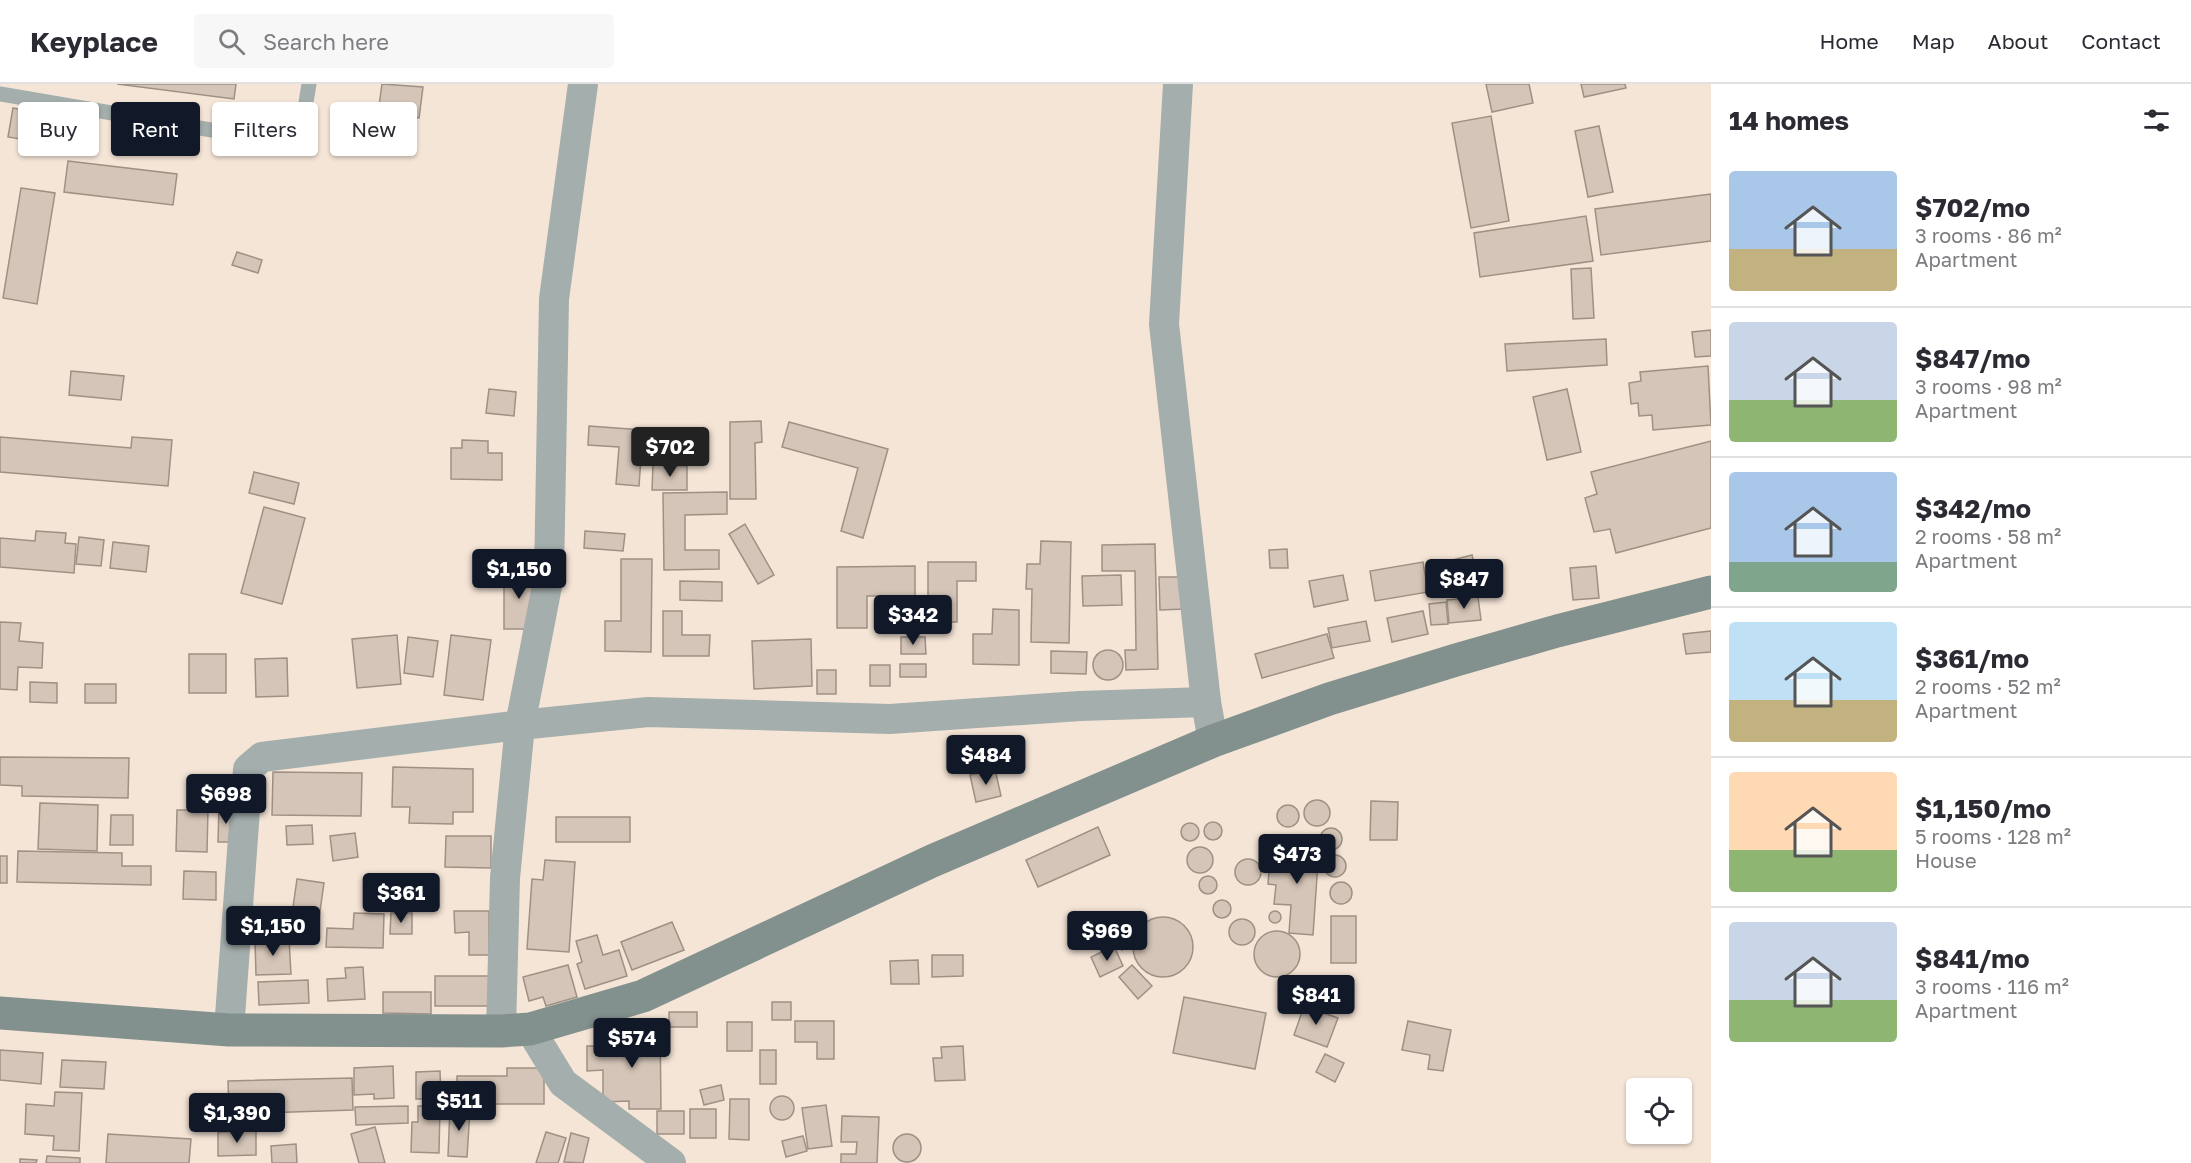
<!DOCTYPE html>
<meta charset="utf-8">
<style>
body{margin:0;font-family:"Golos Text",sans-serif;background:#f7f7f7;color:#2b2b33;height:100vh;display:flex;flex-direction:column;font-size:22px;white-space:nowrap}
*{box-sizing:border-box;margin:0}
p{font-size:20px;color:#7c7c81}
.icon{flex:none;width:33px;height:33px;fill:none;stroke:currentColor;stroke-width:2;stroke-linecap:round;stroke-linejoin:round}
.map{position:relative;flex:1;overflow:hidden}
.panel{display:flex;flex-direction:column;background:#fff;width:480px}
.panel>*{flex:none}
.banner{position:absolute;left:18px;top:18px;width:570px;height:54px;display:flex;gap:12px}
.tools{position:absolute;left:1626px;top:994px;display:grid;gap:12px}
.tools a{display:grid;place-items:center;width:66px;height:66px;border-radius:6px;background:#fff;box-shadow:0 2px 4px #0004;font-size:30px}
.price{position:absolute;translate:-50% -51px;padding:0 14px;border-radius:6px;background:#111827;color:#fff;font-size:20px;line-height:39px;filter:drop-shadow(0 2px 3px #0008)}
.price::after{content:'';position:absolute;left:50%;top:36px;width:18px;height:14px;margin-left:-9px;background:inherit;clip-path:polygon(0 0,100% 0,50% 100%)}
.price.on{background:#222;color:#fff}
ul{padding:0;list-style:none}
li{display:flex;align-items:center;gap:18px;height:150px;padding:0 18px}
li+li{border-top:2px solid #e1e1e2}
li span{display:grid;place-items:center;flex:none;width:168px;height:120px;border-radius:6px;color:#555}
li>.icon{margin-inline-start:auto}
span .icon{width:72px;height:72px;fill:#fffc;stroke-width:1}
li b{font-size:26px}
h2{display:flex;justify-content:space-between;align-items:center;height:72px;padding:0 18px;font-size:26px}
.tag{padding:0 21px;border-radius:6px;background:#fff;box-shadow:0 2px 4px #0004;font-size:21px;line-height:54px}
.tag.on{background:#111827;color:#fff}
header{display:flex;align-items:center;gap:36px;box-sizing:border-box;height:84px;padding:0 30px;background:#fff;border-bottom:2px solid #e1e1e2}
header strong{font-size:28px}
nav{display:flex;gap:33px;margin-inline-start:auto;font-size:21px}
.search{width:420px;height:54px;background:#f7f7f7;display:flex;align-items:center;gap:15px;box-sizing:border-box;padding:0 21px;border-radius:6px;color:#7c7c81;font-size:22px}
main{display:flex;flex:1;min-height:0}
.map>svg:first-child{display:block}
.building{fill:#d5c5b8;stroke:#9e9084;stroke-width:1.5}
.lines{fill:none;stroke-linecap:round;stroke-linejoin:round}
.service{stroke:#a4aeac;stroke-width:15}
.minor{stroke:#a4aeac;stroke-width:30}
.secondary{stroke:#83918e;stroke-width:33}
</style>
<header>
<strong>Keyplace</strong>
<div class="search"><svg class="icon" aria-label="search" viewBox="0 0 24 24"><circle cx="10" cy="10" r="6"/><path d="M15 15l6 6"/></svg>Search here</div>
<nav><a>Home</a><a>Map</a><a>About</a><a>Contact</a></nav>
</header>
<main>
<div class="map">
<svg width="1711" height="1079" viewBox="0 0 1711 1079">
<rect width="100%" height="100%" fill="#f5e5d7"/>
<g class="building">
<polygon points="117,0 236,0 234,15"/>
<polygon points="382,0 423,3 419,34 378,29"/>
<polygon points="1486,0 1529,0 1533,19 1492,28"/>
<polygon points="1581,0 1625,0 1626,4 1584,13"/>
<polygon points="13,24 55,32 50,60 8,53"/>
<polygon points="1491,32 1509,137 1471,144 1452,39"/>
<polygon points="1599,42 1613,108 1588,113 1575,47"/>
<polygon points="68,77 177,90 173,121 64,108"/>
<polygon points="21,104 55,109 37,220 3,214"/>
<polygon points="1711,110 1711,157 1601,171 1595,125"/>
<polygon points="1586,132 1593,177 1480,193 1474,149"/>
<polygon points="237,168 262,176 258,189 232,181"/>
<polygon points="1591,184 1594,234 1573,235 1571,185"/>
<polygon points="1711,246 1711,272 1695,273 1692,248"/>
<polygon points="1606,255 1607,281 1507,287 1505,260"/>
<polygon points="1708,282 1711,341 1653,346 1652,331 1639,332 1638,319 1631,320 1629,299 1641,297 1640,288"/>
<polygon points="71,287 124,292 121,316 69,311"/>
<polygon points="489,305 516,308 514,332 486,329"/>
<polygon points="1567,305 1581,368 1547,376 1533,313"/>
<polygon points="761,337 762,358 755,359 756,415 730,415 730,338"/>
<polygon points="789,338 888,365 863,454 841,447 858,384 782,363"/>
<polygon points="589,342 643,346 639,402 616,400 619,363 588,361"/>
<polygon points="0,353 131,364 132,353 172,356 168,402 0,388"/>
<polygon points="462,356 488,357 488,369 502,369 502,396 451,395 451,364 462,364"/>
<polygon points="1711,357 1711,444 1616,469 1610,445 1594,448 1585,414 1597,410 1591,388"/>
<polygon points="653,381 687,382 687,406 652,406"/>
<polygon points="254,388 299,399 294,420 249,409"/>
<polygon points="727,408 727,430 685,431 685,466 719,466 719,485 664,486 663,409"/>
<polygon points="264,423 305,434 282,520 241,509"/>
<polygon points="745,440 774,491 758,500 729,450"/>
<polygon points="36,447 66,449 65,459 76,460 74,489 0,483 0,454 35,457"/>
<polygon points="585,447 625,450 623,467 584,464"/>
<polygon points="79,453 104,456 101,482 76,480"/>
<polygon points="1041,457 1071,458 1069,559 1031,558 1032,505 1026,505 1027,480 1040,480"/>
<polygon points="113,458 149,462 146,488 110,484"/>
<polygon points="1155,460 1158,585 1126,586 1125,566 1136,566 1135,487 1102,487 1102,461"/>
<polygon points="1287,465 1288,484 1270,484 1269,466"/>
<polygon points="1472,471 1477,493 1433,505 1426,483"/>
<polygon points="621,475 652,475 651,568 605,567 605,537 621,537"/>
<polygon points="928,478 976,478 976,497 957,497 957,538 928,538"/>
<polygon points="1423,478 1428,508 1375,517 1370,487"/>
<polygon points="915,482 915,543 887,543 886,512 867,512 867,544 837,544 837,483"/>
<polygon points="1596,482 1599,514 1573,516 1570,484"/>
<rect x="504" y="487" width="30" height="58"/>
<polygon points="1121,491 1122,521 1083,522 1082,492"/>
<polygon points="1343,491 1348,516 1314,523 1309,497"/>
<polygon points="1159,493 1184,493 1185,525 1160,526"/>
<polygon points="680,497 722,498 722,517 680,516"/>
<polygon points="1478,513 1481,536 1449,539 1447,516"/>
<polygon points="1446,518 1448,540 1431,541 1429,520"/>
<polygon points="993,525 1019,526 1019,581 973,580 973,550 992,550"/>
<polygon points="663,527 682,527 682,551 710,551 709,572 663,572"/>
<polygon points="1423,527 1428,550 1392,558 1387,534"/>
<polygon points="1366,537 1370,557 1332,564 1328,544"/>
<polygon points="0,538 21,539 19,557 43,559 42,584 18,583 17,606 0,605"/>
<polygon points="1711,547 1711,568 1686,570 1683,550"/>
<polygon points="1327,550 1334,574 1262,594 1255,570"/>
<polygon points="397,551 401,600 357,604 352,555"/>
<polygon points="451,551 491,556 483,616 444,611"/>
<polygon points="408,553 438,557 433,593 404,589"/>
<polygon points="901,553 925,553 926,570 901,570"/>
<polygon points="811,555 812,602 754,605 752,557"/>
<circle cx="1108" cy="581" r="15"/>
<polygon points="1051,567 1087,568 1086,590 1051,589"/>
<rect x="189" y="570" width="37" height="39"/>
<polygon points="287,574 288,612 256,613 255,575"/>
<rect x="900" y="580" width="26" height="13"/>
<rect x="870" y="581" width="20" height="21"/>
<rect x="817" y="586" width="19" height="24"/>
<polygon points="30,598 57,599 57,619 30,618"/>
<rect x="85" y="600" width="31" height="19"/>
<polygon points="0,673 129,674 128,714 22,712 22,702 0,701"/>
<polygon points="393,683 473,685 473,728 453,728 453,740 409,739 410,723 392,723"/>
<polygon points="995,685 1001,712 976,718 970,691"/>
<polygon points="273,688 362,689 361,732 272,731"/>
<circle cx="1317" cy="729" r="13"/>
<polygon points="1371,717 1398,718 1397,756 1370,756"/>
<polygon points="40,719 98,721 97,767 38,765"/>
<circle cx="1288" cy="732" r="11"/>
<polygon points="219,723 234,724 233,758 218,758"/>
<polygon points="177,726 208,726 207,768 176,767"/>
<polygon points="111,731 133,731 133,761 110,761"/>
<rect x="556" y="733" width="74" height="25"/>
<circle cx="1213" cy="747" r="9"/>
<circle cx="1190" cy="748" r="9"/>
<polygon points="312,741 313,760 287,761 286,742"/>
<polygon points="1098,743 1110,771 1038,803 1026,776"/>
<circle cx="1331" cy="755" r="11"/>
<polygon points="355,749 358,773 333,777 330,752"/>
<polygon points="446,752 491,752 491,784 445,783"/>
<polygon points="1279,760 1319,763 1313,851 1289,849 1291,821 1274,820 1276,801 1268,800 1269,788 1276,788"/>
<circle cx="1200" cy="776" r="13"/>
<polygon points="18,767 122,769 122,782 151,782 151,801 17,798"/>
<circle cx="1335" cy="782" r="11"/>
<rect x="0" y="772" width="7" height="27"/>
<circle cx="1248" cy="788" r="13"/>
<polygon points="545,776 575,778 569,868 527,865 532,795 543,796"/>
<polygon points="184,787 216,788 216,816 183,815"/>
<circle cx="1208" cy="801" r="9"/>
<polygon points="297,795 324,799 317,848 290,844"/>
<circle cx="1341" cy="809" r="11"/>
<circle cx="1222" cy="825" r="9"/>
<circle cx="1275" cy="833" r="6"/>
<polygon points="454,827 489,827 489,871 469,871 469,848 455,849"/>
<polygon points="354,829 384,830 383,864 326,863 327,844 353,845"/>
<polygon points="391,829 412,829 412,850 390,850"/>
<polygon points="1120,829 1138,841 1122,866 1100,852 1110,836 1114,839"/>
<rect x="1331" y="832" width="25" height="47"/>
<circle cx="1163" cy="863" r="30"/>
<circle cx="1242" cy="848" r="13"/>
<polygon points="672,838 684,866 632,886 621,858"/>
<circle cx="1277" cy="870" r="23"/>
<polygon points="597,851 603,871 619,866 627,892 585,905 577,880 582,878 576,857"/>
<polygon points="289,855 291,890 256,891 255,857"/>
<polygon points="1114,862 1123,882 1100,893 1091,873"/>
<polygon points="932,871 963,871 963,892 932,893"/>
<polygon points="918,876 919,900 891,900 890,877"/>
<polygon points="568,881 577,913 546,922 543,913 529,917 523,893"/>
<polygon points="1132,881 1152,902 1138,915 1119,893"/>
<polygon points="363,883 365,915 328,917 327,895 346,894 345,884"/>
<polygon points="435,892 489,892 490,922 435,922"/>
<polygon points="308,896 309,919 259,921 258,898"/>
<polygon points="383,908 431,908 431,930 383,929"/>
<polygon points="1184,913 1266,929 1255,985 1173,969"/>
<rect x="772" y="918" width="19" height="18"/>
<polygon points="1304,922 1338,934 1327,963 1294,951"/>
<rect x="669" y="928" width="28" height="15"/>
<polygon points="660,936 661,1025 629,1025 629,1017 603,1018 603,986 587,987 587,962 622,962 622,972 637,972 637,937"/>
<polygon points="795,937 834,937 834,975 817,975 817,958 795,958"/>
<polygon points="1408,937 1451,946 1443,987 1428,985 1430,971 1402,966"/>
<rect x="727" y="938" width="25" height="29"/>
<polygon points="963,962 965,996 935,997 933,974 942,974 941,963"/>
<polygon points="0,966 43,969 41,1000 0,996"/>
<rect x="760" y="966" width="16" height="34"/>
<polygon points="1325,970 1344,979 1335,998 1316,988"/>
<polygon points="62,976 106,978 104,1005 60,1003"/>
<polygon points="393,982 394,1014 374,1015 374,1010 354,1011 354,984"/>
<polygon points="507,984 544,984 544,1020 457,1020 457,992 507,992"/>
<polygon points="440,987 441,1015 416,1015 416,988"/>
<polygon points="352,994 353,1026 229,1030 228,997"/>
<polygon points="721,1001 724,1016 704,1021 700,1006"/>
<polygon points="55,1008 82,1009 79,1067 53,1066 54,1052 25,1050 26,1020 54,1022"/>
<circle cx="782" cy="1024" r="12"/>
<polygon points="730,1015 749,1015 749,1056 729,1055"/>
<polygon points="826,1021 832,1062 808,1065 802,1024"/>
<polygon points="408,1022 408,1039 356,1041 355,1023"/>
<polygon points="418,1022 440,1023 439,1069 411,1068 412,1038 418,1038"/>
<polygon points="450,1024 470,1025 467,1073 448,1072"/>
<rect x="690" y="1025" width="26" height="29"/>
<rect x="657" y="1027" width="27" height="23"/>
<polygon points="842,1032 879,1033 877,1079 841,1079 841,1070 856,1070 857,1058 841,1058"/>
<polygon points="375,1043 385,1079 359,1079 351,1050"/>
<polygon points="256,1047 256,1071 218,1072 218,1048"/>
<polygon points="546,1048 566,1054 558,1079 536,1079"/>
<polygon points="571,1049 589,1054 583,1079 564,1078"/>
<circle cx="907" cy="1064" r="14"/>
<polygon points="108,1050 191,1055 189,1079 106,1079"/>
<polygon points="803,1052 807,1067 786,1073 782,1057"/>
<polygon points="296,1060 297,1079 272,1079 271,1062"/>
<polygon points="47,1072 80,1074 80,1079 46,1079"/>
<polygon points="20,1075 37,1076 36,1079 20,1079"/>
</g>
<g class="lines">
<polyline class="service" points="0,10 299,61 309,0"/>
<g class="minor">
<polyline points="1178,0 1164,240 1206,618 1213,657"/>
<polyline points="530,945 563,999 671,1079"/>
<polyline points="229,946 248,685 262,673 520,641 648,628 890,635 1080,622 1206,618"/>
<polyline points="501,947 505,794 520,641 549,492 554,215 583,0"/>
</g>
<polyline class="secondary" points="0,929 229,946 501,947 530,945 643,912 932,777 1213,657 1329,615 1456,576 1557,547 1711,508"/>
</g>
</svg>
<div class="tools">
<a><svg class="icon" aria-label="locate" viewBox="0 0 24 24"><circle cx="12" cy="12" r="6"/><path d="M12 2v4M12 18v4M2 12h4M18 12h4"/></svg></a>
</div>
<b class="price on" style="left:670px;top:394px">$702</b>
<b class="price" style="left:519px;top:516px">$1,150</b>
<b class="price" style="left:1464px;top:526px">$847</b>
<b class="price" style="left:913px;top:562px">$342</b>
<b class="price" style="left:986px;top:702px">$484</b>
<b class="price" style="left:226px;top:741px">$698</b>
<b class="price" style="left:1297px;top:801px">$473</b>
<b class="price" style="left:401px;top:840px">$361</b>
<b class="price" style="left:273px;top:873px">$1,150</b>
<b class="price" style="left:1107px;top:878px">$969</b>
<b class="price" style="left:1316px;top:942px">$841</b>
<b class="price" style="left:632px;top:985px">$574</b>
<b class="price" style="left:459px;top:1048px">$511</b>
<b class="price" style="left:237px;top:1060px">$1,390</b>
<div class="banner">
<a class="tag">Buy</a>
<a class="tag on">Rent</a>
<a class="tag">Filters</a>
<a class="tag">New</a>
</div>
</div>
<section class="panel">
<h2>14 homes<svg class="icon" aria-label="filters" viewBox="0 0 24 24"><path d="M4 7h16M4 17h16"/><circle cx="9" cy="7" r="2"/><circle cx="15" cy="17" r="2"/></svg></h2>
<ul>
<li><span style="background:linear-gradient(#a9c7e8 65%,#c2b280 0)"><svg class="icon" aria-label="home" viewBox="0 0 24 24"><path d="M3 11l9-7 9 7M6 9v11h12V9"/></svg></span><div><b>$702/mo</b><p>3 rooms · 86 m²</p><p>Apartment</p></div></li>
<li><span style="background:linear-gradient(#c9d6e8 65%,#8fb573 0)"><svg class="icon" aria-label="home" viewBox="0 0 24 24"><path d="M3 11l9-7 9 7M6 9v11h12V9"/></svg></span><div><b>$847/mo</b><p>3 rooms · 98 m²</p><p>Apartment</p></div></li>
<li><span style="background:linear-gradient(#a9c7e8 75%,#7fa58c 0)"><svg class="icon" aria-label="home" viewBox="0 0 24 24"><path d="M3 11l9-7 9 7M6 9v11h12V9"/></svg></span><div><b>$342/mo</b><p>2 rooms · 58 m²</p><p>Apartment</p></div></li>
<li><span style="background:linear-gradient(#bfe0f5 65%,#c2b280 0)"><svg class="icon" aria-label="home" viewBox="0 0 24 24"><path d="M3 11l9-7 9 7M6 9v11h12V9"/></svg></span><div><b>$361/mo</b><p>2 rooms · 52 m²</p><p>Apartment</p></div></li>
<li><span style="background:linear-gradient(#ffd9b3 65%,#8fb573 0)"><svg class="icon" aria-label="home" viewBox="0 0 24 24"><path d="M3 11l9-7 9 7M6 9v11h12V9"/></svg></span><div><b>$1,150/mo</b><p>5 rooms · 128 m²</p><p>House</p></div></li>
<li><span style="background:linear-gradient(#c9d6e8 65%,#8fb573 0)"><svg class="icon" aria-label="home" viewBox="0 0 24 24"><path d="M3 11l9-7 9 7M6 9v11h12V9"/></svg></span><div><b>$841/mo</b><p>3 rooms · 116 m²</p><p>Apartment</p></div></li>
</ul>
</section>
</main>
